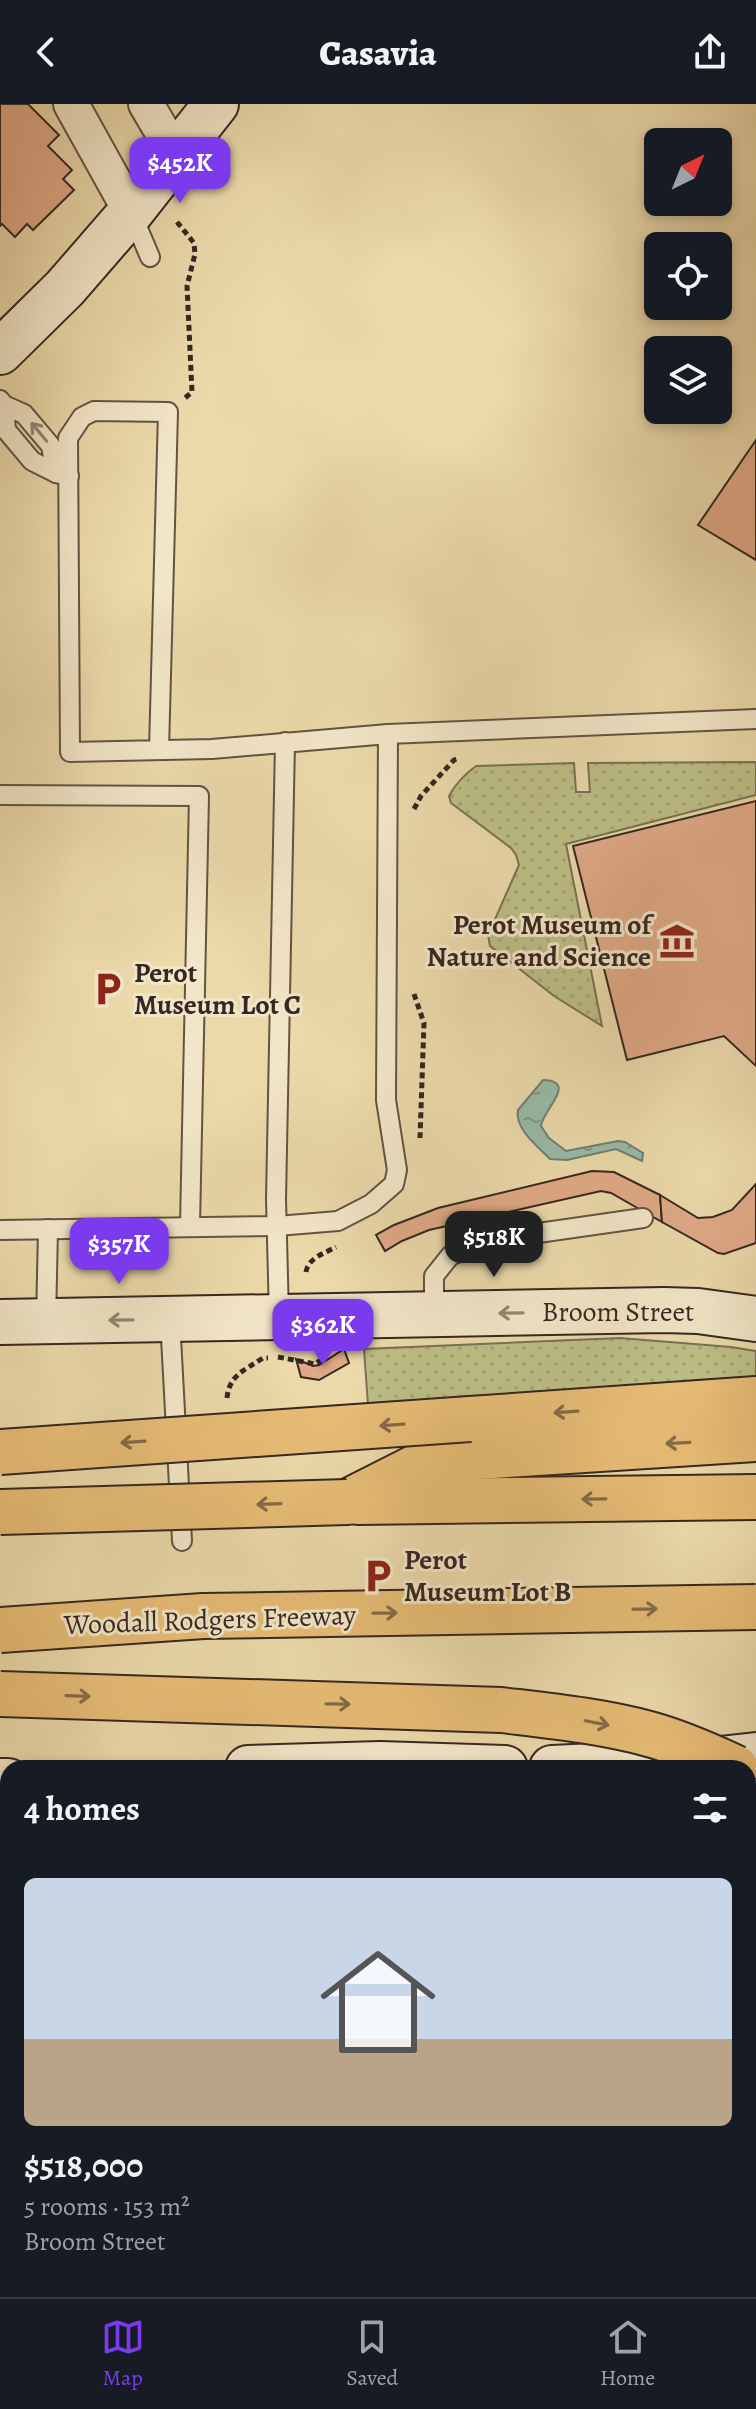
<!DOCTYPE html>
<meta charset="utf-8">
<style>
body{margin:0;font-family:Alegreya,serif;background:#20242c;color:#f1f3f6;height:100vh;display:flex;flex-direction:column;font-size:30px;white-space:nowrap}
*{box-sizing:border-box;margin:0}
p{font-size:26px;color:#9ea1a6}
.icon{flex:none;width:44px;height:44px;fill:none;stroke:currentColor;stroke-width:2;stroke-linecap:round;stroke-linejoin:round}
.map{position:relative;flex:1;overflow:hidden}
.sheet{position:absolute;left:0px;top:1656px;width:756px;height:538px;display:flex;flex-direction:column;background:#171b24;border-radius:24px 24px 0 0;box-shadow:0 4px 12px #0003}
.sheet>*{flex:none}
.needle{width:52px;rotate:43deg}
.controls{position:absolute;left:644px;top:24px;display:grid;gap:16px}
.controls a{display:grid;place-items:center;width:88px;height:88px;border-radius:12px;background:#171b24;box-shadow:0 4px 12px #0003;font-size:40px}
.price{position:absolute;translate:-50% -68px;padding:0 18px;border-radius:16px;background:#7c3aed;color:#fff;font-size:26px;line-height:52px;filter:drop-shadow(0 2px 4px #0008)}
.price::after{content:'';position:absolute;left:50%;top:48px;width:24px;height:18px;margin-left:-12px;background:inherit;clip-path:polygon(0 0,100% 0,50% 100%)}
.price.current{background:#222;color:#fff}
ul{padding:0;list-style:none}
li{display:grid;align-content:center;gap:16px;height:424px;padding:0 24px}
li+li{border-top:2px solid #363941}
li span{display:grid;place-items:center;height:248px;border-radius:12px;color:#555}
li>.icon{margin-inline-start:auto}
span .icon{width:144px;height:144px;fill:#fffc;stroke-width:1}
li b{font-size:34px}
h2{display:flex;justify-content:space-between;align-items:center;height:96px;padding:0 24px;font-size:34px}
header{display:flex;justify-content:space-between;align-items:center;height:104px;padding:0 24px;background:#171b24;font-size:36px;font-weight:800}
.menu{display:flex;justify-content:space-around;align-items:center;height:112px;border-top:2px solid #363941;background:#171b24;font-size:22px;color:#9ea1a6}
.menu a{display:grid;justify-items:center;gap:4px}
.menu .current{color:#7c3aed}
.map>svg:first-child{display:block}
.grass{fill:url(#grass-dots);stroke:#787253;stroke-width:2}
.water{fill:url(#water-ripples);stroke:#707f72;stroke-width:2}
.building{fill:#e0a986;stroke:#352721;stroke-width:2}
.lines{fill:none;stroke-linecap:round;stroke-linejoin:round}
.lane-casing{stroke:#625443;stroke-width:22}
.street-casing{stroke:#625443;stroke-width:38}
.secondary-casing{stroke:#352721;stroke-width:48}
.highway-casing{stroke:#352721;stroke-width:48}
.path{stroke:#352721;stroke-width:5;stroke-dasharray:6 4;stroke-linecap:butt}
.lane{stroke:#f2e6c8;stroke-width:18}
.street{stroke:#f2e6c8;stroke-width:34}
.secondary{stroke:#f2e6c8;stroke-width:44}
.highway{stroke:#e6bc75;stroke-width:44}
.highway-bridge-casing{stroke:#352721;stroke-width:48;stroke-linecap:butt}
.highway-bridge{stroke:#e6bc75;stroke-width:44}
.oneway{stroke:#948674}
.oneway2{stroke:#856a47}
.labels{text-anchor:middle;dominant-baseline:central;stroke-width:6;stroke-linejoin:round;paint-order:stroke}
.poi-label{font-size:28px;font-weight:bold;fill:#352721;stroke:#f2e6c8;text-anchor:start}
.street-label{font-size:28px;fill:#352721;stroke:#f2e6c8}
</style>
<header><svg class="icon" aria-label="back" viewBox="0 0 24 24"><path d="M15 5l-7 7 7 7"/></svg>Casavia<svg class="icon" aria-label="share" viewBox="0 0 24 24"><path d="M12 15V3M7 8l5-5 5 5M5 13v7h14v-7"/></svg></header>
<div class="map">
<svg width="756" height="2193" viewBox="0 0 756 2193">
<defs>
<pattern id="grass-dots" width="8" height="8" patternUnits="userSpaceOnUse" patternTransform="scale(2)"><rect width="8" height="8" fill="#bcbe85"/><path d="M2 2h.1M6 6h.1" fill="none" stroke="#a2a373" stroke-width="1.8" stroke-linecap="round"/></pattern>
<pattern id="water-ripples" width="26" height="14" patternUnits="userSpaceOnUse" patternTransform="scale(2)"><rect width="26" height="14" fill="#98baa8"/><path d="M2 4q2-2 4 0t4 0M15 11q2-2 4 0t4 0" fill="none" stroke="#7d9788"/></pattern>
</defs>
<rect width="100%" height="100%" fill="#ebd9aa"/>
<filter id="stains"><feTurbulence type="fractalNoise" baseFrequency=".0025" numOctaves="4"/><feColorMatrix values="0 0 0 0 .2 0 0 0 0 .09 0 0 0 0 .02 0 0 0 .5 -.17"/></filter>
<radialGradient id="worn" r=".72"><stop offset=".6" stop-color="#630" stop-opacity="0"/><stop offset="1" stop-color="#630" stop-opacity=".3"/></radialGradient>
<g class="grass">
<path d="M756,658V691L566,740L602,922L554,892L490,842L488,831L519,761L516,751L511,744L451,699L449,692C456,679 465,670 476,662L574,659L576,688H590L588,659Z"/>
<polygon points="620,1234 731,1243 756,1247 756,1278 368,1301 364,1245"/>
<polygon points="748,1710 756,1715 756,2090 748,2081"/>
</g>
<path class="water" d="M543,976C579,977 542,1007 541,1022L549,1034L566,1047L618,1037L625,1038L643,1049L642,1057L616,1045L567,1056L550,1055C538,1043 514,1024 518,1006Z"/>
<g class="building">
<polygon points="0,0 28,0 59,31 48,42 72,66 63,75 74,86 33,126 27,120 15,133 2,120 0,122"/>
<polygon points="756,336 756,456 698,421"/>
<polygon points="756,697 756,962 724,932 627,956 573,742"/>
<polygon points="592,1067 614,1068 660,1091 662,1118 611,1089 601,1087 429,1126 402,1137 385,1147 376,1131 394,1121 438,1104"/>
<polygon points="756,1080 756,1139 724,1150 718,1149 662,1118 660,1091 698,1114 713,1113 732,1106"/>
<polygon points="344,1245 349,1259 319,1276 301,1273 296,1255 313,1262 319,1261"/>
</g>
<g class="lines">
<g class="lane-casing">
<g id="lane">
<polyline points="131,108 150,153"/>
<polyline points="0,296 4,301 24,310 51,342 56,369"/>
<polyline points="4,301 6,326 32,357 56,369 69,372"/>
<polyline points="388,630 756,615"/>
<polyline points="0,691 199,692 190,1121"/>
<polyline points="0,1126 277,1122 338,1117 371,1100 394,1080 397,1066 386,996 388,630 212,645 70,648 68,334 82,313 94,307 168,308 159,646"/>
<polyline points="434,1210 434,1172 450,1152 483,1137 643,1114"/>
<polyline points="279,1213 276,1095 285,638"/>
<polyline points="170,1215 182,1437"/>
<polyline points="46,1218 48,1125"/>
<polyline points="0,1949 8,1949"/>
</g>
</g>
<g class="street-casing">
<g id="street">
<polyline points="71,0 131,108"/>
<polyline points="146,0 176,51"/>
<polyline points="0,2154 8,2154"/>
<polyline points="38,2193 38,2186"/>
<polyline points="702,2193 702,2186"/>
</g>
</g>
<g class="secondary-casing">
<g id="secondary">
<polyline points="0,248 65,184 131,108 216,0"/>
<polyline points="0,1218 664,1206 698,1207 756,1215"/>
<polyline points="248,1664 380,1660 505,1664"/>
<polyline points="552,1664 702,1657 756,1651"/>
<polyline points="0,1677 8,1677"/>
</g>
</g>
<g class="highway-casing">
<g id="highway">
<polyline points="470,1315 756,1295"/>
<polyline points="347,1398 430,1356 756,1335"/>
<polyline points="358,1398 756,1393"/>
<polyline points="748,2124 756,2124"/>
</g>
</g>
<g class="path">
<polyline points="177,118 194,139 195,150 187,182 192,288 185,294"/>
<polyline points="414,705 421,692 454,656 460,654"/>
<polyline points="414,890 424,919 420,1034"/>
<path d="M306,1168C308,1154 325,1149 336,1143"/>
<polyline points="278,1253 315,1260 324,1254 325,1249"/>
<path d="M227,1294C229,1271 245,1266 263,1254H268"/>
</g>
<use href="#lane" class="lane"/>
<use href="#street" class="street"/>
<use href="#secondary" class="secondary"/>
<use href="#highway" class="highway"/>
<g class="highway-bridge-casing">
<g id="highway-bridge">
<polyline points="0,1348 470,1315"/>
<polyline points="0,1408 347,1398"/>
<polyline points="0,1526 203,1512 756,1503"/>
<path d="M0,1590L501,1606C551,1612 601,1617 649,1630C679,1638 708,1651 736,1664"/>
</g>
</g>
<use href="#highway-bridge" class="highway-bridge"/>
</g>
<defs><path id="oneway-shaft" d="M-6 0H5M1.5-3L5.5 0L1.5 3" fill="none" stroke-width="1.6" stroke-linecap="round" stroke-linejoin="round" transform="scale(2)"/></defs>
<g class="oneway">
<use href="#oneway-shaft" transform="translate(39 328) rotate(-130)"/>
<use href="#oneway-shaft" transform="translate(511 1209) rotate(179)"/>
<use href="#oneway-shaft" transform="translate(121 1216) rotate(179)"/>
</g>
<g class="oneway2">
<use href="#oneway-shaft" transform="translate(566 1308) rotate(176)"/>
<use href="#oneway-shaft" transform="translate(392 1321) rotate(176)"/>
<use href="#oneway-shaft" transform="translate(133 1338) rotate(176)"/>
<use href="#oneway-shaft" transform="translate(678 1339) rotate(177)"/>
<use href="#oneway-shaft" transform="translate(594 1395) rotate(179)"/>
<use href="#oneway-shaft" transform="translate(269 1400) rotate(178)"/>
<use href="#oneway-shaft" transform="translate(645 1505) rotate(-1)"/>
<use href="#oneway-shaft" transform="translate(385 1509) rotate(-1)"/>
<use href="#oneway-shaft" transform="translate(78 1592) rotate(2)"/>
<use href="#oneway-shaft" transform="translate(338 1600) rotate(1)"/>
<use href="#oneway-shaft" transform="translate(597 1619) rotate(11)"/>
</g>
<defs>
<g id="museum-bare" transform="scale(2.76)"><path d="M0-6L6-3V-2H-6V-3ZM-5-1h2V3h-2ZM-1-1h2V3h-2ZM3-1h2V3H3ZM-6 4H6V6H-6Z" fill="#8f2418" stroke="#f2e6c8" stroke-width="2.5" paint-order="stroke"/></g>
<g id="parking-bare" transform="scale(2.76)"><path d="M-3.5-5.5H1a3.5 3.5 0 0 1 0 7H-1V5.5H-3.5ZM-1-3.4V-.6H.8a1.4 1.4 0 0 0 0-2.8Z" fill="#8f2418" stroke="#f2e6c8" stroke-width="2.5" paint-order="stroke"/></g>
</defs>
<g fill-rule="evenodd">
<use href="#museum-bare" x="677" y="837"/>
<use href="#parking-bare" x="108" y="885"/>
<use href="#parking-bare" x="378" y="1472"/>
</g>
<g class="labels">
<g class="poi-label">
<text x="651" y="821" text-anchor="end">Perot Museum of<tspan x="651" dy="32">Nature and Science</tspan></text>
<text x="134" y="869">Perot<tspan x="134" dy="32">Museum Lot C</tspan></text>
<text x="404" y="1456">Perot<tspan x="404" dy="32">Museum Lot B</tspan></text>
</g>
<g class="street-label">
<text x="618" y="1208">Broom Street</text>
<text transform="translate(210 1516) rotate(-2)">Woodall Rodgers Freeway</text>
</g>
</g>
<rect width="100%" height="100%" filter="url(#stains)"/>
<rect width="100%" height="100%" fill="url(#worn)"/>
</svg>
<div class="controls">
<a><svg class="needle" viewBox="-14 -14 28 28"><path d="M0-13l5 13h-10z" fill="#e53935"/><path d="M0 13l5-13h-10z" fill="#9ea1a6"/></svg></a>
<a><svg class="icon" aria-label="locate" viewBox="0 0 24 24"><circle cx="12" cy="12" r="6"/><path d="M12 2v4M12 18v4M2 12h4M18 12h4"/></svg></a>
<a><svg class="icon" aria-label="layers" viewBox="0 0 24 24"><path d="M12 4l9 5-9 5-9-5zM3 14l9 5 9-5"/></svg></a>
</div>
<b class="price" style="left:180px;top:101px">$452K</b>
<b class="price current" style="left:494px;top:1175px">$518K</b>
<b class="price" style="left:119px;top:1182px">$357K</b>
<b class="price" style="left:323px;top:1263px">$362K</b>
<section class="sheet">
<h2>4 homes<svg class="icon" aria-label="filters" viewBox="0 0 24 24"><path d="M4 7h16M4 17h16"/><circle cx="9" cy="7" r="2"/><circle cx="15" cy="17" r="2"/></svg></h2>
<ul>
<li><span style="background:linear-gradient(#c9d6e8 65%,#b9a48a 0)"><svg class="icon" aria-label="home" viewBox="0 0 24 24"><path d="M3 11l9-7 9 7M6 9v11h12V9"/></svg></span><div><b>$518,000</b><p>5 rooms · 153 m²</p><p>Broom Street</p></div></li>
</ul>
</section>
</div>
<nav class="menu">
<a class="current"><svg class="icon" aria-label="map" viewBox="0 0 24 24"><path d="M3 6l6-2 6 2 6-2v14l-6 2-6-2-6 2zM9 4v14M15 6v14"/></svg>Map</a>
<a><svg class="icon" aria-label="saved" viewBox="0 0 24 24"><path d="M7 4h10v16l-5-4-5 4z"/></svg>Saved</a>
<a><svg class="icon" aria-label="home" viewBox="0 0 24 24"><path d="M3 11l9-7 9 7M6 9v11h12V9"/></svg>Home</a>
</nav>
